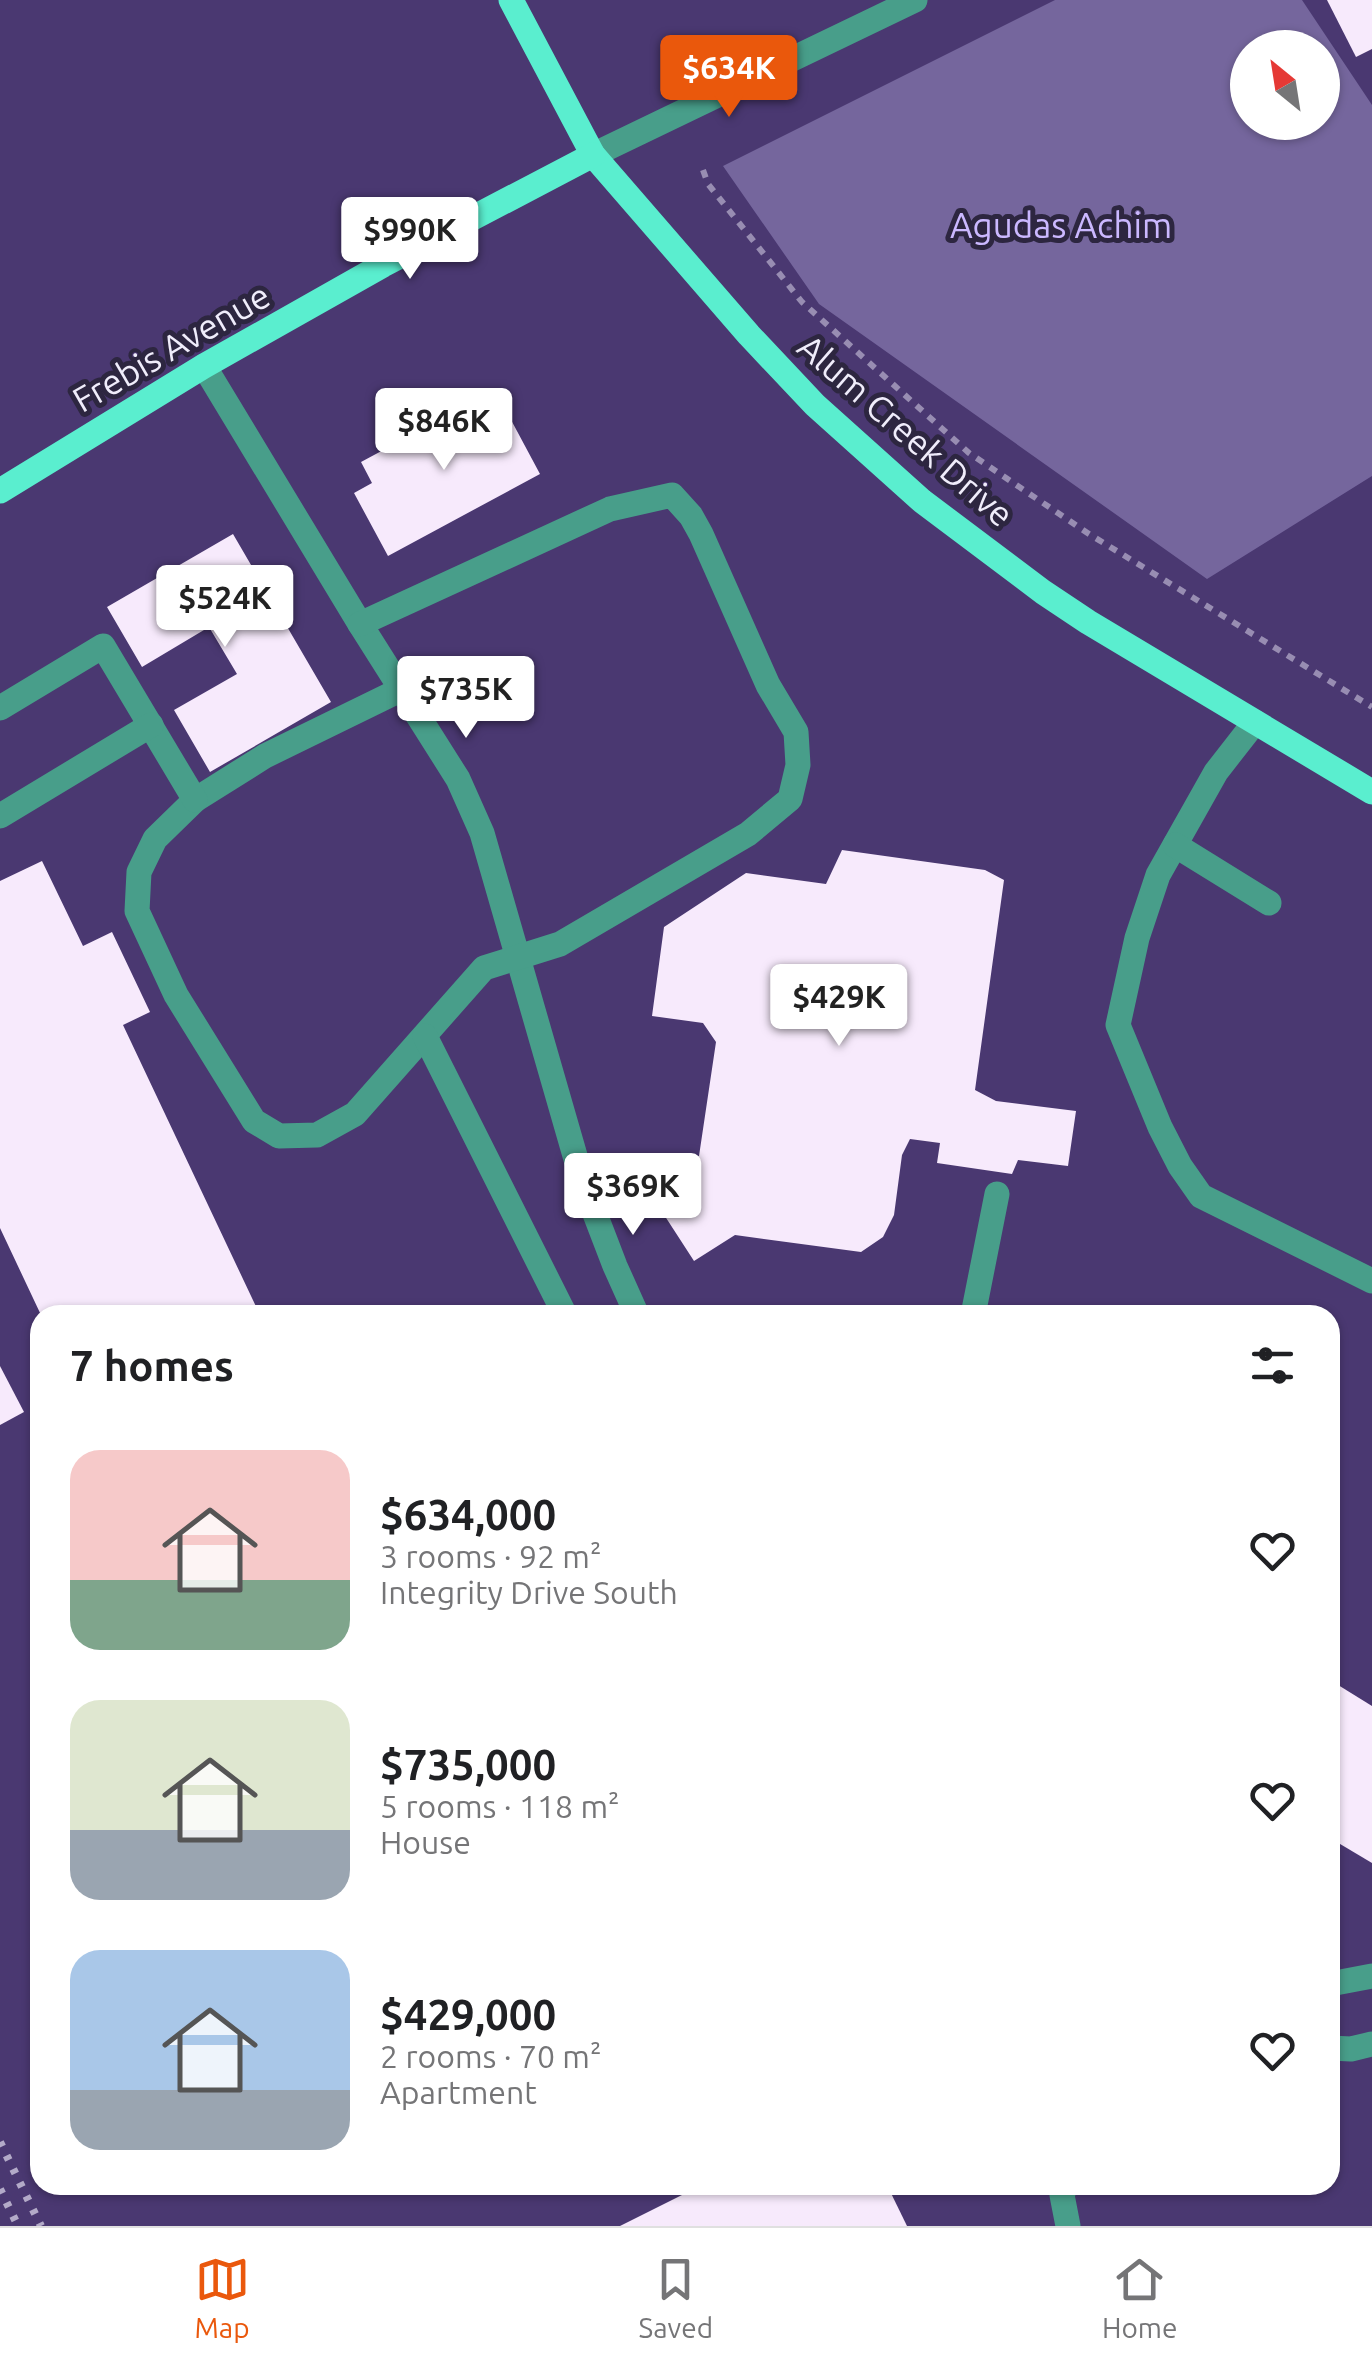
<!DOCTYPE html>
<meta charset="utf-8">
<style>
body{margin:0;font-family:Ubuntu,sans-serif;background:#f2f2f2;color:#202124;height:100vh;display:flex;flex-direction:column;font-size:38px;white-space:nowrap}
*{box-sizing:border-box;margin:0}
p{font-size:32px;color:#757577}
.icon{flex:none;width:55px;height:55px;fill:none;stroke:currentColor;stroke-width:2;stroke-linecap:round;stroke-linejoin:round}
.map{position:relative;flex:1;overflow:hidden}
.drawer{position:absolute;left:30px;top:1305px;width:1310px;height:890px;display:flex;flex-direction:column;background:#fff;border-radius:30px;box-shadow:0 2px 8px #0004}
.drawer>*{flex:none}
.needle{width:65px;rotate:330deg}
.buttons{position:absolute;left:1230px;top:30px;display:grid;gap:20px}
.buttons a{display:grid;place-items:center;width:110px;height:110px;border-radius:50%;background:#fff;box-shadow:0 2px 8px #0004;font-size:50px}
.price{position:absolute;translate:-50% -85px;padding:0 22px;border-radius:10px;background:#fff;color:#222;font-size:32px;line-height:65px;filter:drop-shadow(0 2px 5px #0008)}
.price::after{content:'';position:absolute;left:50%;top:60px;width:30px;height:22px;margin-left:-15px;background:inherit;clip-path:polygon(0 0,100% 0,50% 100%)}
.price.on{background:#ea580c;color:#fff}
ul{padding:0;list-style:none}
li{display:flex;align-items:center;gap:30px;height:250px;padding:0 40px}
li span{display:grid;place-items:center;flex:none;width:280px;height:200px;border-radius:30px;color:#555}
li>.icon{margin-inline-start:auto}
span .icon{width:120px;height:120px;fill:#fffc;stroke-width:1}
li b{font-size:42px}
h2{display:flex;justify-content:space-between;align-items:center;height:120px;padding:0 40px;font-size:42px}
.tab-bar{display:flex;justify-content:space-around;align-items:center;height:140px;border-top:2px solid #e0e0e0;background:#fff;font-size:28px;color:#757577}
.tab-bar a{display:grid;justify-items:center;gap:5px}
.tab-bar .on{color:#ea580c}
.map>svg:first-child{display:block}
.green{fill:#75669d;fill-rule:evenodd}
.building{fill:#f7eafc}
.lines{fill:none;stroke-linecap:round;stroke-linejoin:round}
.path{stroke:#988db2;stroke-width:6;stroke-dasharray:8 8;stroke-linecap:butt}
.minor{stroke:#489e8a;stroke-width:25}
.major{stroke:#5aeecf;stroke-width:25}
.rail{stroke:#b3aac8;stroke-width:8;stroke-dasharray:5 10;stroke-linecap:butt}
.labels{text-anchor:middle;dominant-baseline:central;stroke-width:10;stroke-linejoin:round;paint-order:stroke}
.park-label{font-size:35px;fill:#cbb8ff;stroke:#2d2640}
.street-label{font-size:35px;fill:#f0edfb;stroke:#2d2640}
</style>
<div class="map">
<svg width="1372" height="2226" viewBox="0 0 1372 2226">
<rect width="100%" height="100%" fill="#4a3871"/>
<path class="green" d="M1055,0H1302L1372,105V476L1207,579L819,304L723,166ZM1248,48H1322V122H1248Z"/>
<g class="building">
<polygon points="1327,0 1372,0 1372,49 1356,57"/>
<polygon points="495,390 540,474 388,556 354,493 372,483 361,462"/>
<polygon points="233,534 331,702 210,772 174,710 237,674 209,627 142,667 107,607"/>
<polygon points="842,850 985,870 1004,880 975,1090 996,1101 1076,1111 1068,1166 1018,1160 1012,1174 937,1163 940,1143 910,1139 902,1155 894,1215 883,1237 861,1252 735,1235 694,1261 648,1190 699,1156 716,1042 703,1023 652,1016 664,927 746,873 826,884"/>
<polygon points="42,861 83,946 112,932 150,1012 123,1025 260,1315 41,1315 0,1228 0,881"/>
<polygon points="0,1366 24,1412 0,1425"/>
<polygon points="1330,1680 1372,1706 1372,1863 1330,1838"/>
<polygon points="702,2185 887,2185 907,2226 620,2226"/>
</g>
<g class="lines">
<polyline class="path" points="703,170 708,184 802,302 969,453 1089,534 1372,707"/>
<g class="minor">
<polyline points="593,155 915,0"/>
<polyline points="204,366 360,624 458,779 482,833 582,1180 615,1266 637,1315"/>
<polyline points="360,624 610,509 672,495 691,516 701,534 768,685 796,732 798,765 790,799 748,834 560,944 484,968 355,1114 317,1135 279,1136 254,1121 176,995 137,911 139,872 155,839 195,800 265,756 400,690"/>
<polyline points="0,708 103,646 195,800"/>
<polyline points="1255,722 1216,772 1158,875 1137,938 1118,1025 1160,1127 1180,1166 1201,1196 1372,1281"/>
<polyline points="0,816 151,725"/>
<polyline points="1175,845 1269,903"/>
<polyline points="425,1036 565,1315"/>
<polyline points="973,1315 997,1194"/>
<polyline points="1330,1984 1372,1976"/>
<polyline points="1330,2048 1351,2049 1372,2044"/>
<polyline points="1066,2185 1062,2195 1068,2226"/>
</g>
<g class="major">
<polyline points="511,0 593,155 749,335 815,405 922,501 1043,592 1088,622 1372,792"/>
<polyline points="0,491 204,366 383,265 593,155"/>
</g>
<g class="rail">
<polyline points="0,2142 41,2226"/>
<polyline points="0,2189 18,2226"/>
</g>
</g>
<g class="labels">
<g class="park-label">
<text x="1061" y="225">Agudas Achim</text>
</g>
<g class="street-label">
<text transform="translate(171 347) rotate(-30)">Frebis Avenue</text>
<text transform="translate(906 430) rotate(41)">Alum Creek Drive</text>
</g>
</g>
</svg>
<div class="buttons">
<a><svg class="needle" viewBox="-14 -14 28 28"><path d="M0-13l5 13h-10z" fill="#e53935"/><path d="M0 13l5-13h-10z" fill="#757577"/></svg></a>
</div>
<b class="price on" style="left:729px;top:120px">$634K</b>
<b class="price" style="left:410px;top:282px">$990K</b>
<b class="price" style="left:444px;top:473px">$846K</b>
<b class="price" style="left:225px;top:650px">$524K</b>
<b class="price" style="left:466px;top:741px">$735K</b>
<b class="price" style="left:839px;top:1049px">$429K</b>
<b class="price" style="left:633px;top:1238px">$369K</b>
<section class="drawer">
<h2>7 homes<svg class="icon" aria-label="filters" viewBox="0 0 24 24"><path d="M4 7h16M4 17h16"/><circle cx="9" cy="7" r="2"/><circle cx="15" cy="17" r="2"/></svg></h2>
<ul>
<li><span style="background:linear-gradient(#f6c9c9 65%,#7fa58c 0)"><svg class="icon" aria-label="home" viewBox="0 0 24 24"><path d="M3 11l9-7 9 7M6 9v11h12V9"/></svg></span><div><b>$634,000</b><p>3 rooms · 92 m²</p><p>Integrity Drive South</p></div><svg class="icon" aria-label="heart" viewBox="0 0 24 24"><path d="M12 20l-8-8c-3-5 5-10 8-4 3-6 11-1 8 4z"/></svg></li>
<li><span style="background:linear-gradient(#dfe7d0 65%,#9aa5b1 0)"><svg class="icon" aria-label="home" viewBox="0 0 24 24"><path d="M3 11l9-7 9 7M6 9v11h12V9"/></svg></span><div><b>$735,000</b><p>5 rooms · 118 m²</p><p>House</p></div><svg class="icon" aria-label="heart" viewBox="0 0 24 24"><path d="M12 20l-8-8c-3-5 5-10 8-4 3-6 11-1 8 4z"/></svg></li>
<li><span style="background:linear-gradient(#a9c7e8 70%,#9aa5b1 0)"><svg class="icon" aria-label="home" viewBox="0 0 24 24"><path d="M3 11l9-7 9 7M6 9v11h12V9"/></svg></span><div><b>$429,000</b><p>2 rooms · 70 m²</p><p>Apartment</p></div><svg class="icon" aria-label="heart" viewBox="0 0 24 24"><path d="M12 20l-8-8c-3-5 5-10 8-4 3-6 11-1 8 4z"/></svg></li>
</ul>
</section>
</div>
<nav class="tab-bar">
<a class="on"><svg class="icon" aria-label="map" viewBox="0 0 24 24"><path d="M3 6l6-2 6 2 6-2v14l-6 2-6-2-6 2zM9 4v14M15 6v14"/></svg>Map</a>
<a><svg class="icon" aria-label="saved" viewBox="0 0 24 24"><path d="M7 4h10v16l-5-4-5 4z"/></svg>Saved</a>
<a><svg class="icon" aria-label="home" viewBox="0 0 24 24"><path d="M3 11l9-7 9 7M6 9v11h12V9"/></svg>Home</a>
</nav>
